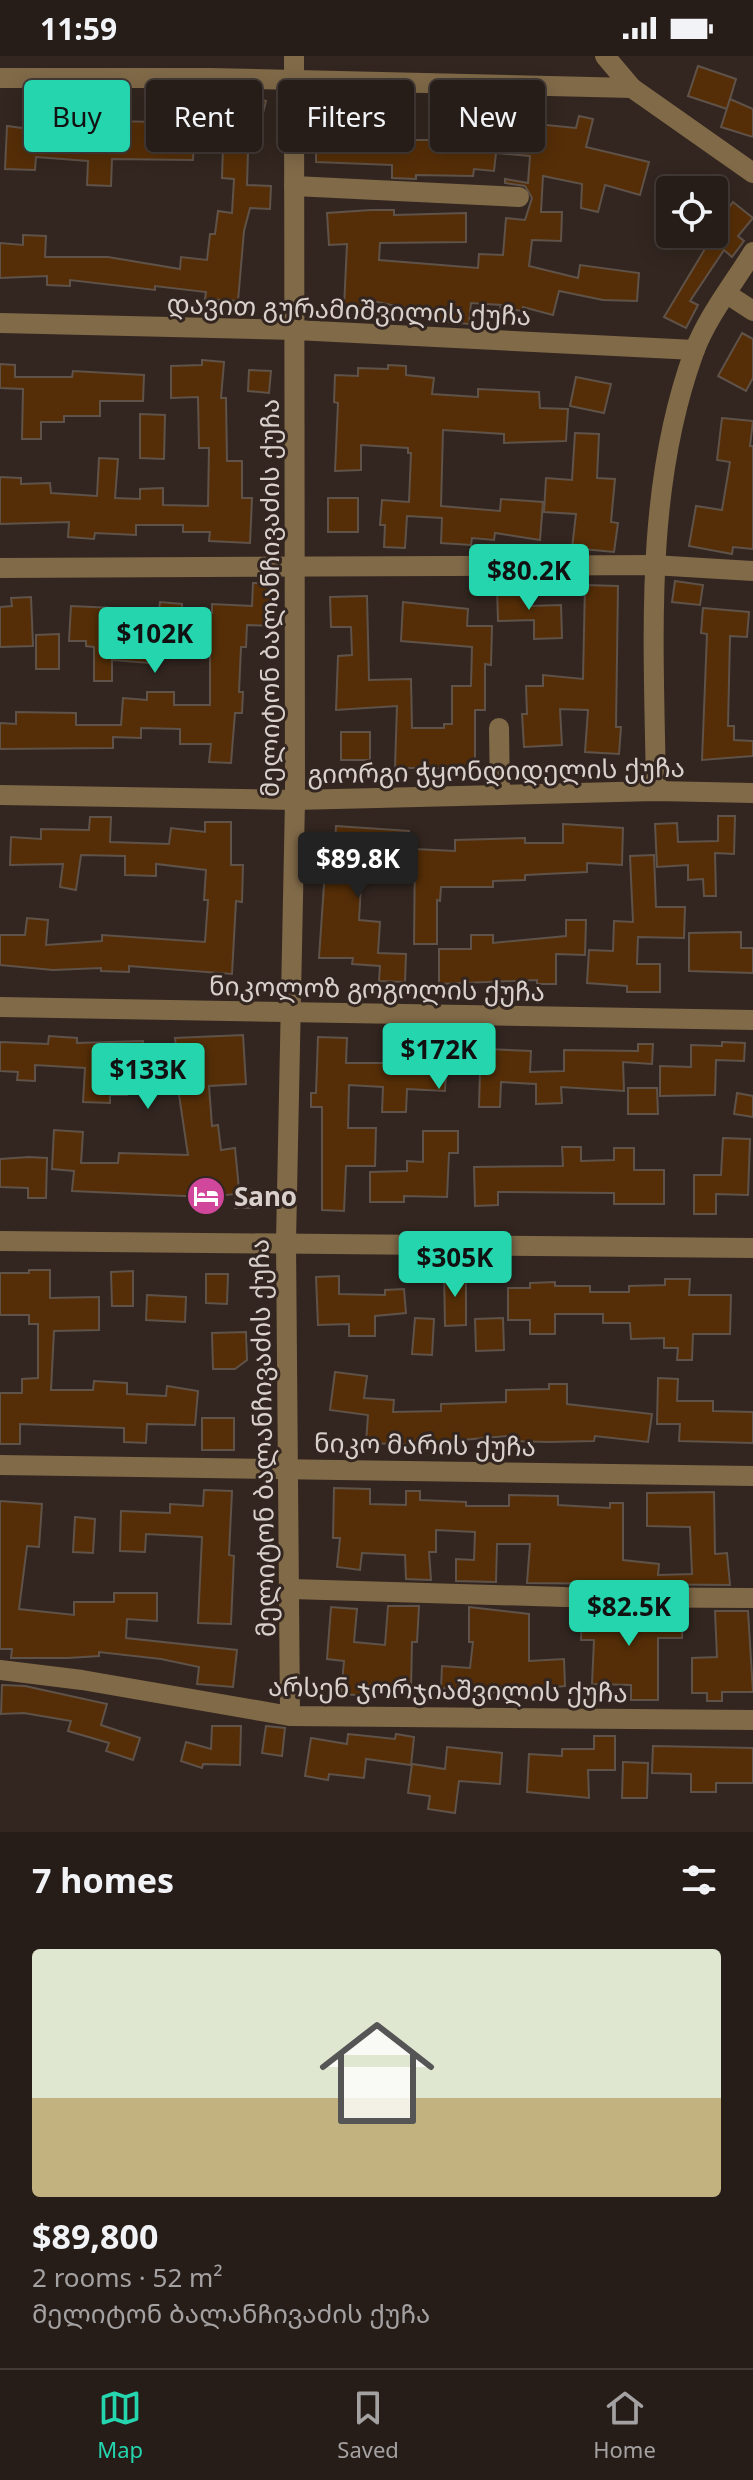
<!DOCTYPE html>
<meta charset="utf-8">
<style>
body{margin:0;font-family:"Noto Sans","Noto Sans Georgian",sans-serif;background:#322925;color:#f1f3f6;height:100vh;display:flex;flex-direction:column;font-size:30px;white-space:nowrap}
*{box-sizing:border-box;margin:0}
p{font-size:26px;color:#a4a1a2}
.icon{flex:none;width:44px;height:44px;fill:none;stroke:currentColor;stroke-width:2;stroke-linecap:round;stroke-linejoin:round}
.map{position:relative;height:1776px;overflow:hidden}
.drawer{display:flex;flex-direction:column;background:#261c18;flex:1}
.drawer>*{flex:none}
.hud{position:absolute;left:24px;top:24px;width:706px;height:72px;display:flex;gap:16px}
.fabs{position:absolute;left:656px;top:120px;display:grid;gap:16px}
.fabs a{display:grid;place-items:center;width:72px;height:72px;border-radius:8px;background:#261c18;box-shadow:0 4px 20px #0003,0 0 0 2px #423a37;font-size:40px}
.price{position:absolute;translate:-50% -68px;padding:0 18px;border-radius:8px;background:#24d5ae;color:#111;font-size:26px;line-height:52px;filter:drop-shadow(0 2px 4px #0008)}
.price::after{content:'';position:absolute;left:50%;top:48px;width:24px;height:18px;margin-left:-12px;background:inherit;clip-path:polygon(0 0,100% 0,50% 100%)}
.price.on{background:#222;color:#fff}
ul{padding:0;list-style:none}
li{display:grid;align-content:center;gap:16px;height:424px;padding:0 32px}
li+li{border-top:2px solid #423a37}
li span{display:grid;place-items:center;height:248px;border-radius:8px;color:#555}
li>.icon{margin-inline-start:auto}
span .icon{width:144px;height:144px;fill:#fffc;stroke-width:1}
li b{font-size:34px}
h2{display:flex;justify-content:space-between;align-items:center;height:96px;padding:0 32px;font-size:34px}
.pill{padding:0 28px;border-radius:8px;background:#261c18;box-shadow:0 4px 20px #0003,0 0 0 2px #423a37;font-size:28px;line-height:72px}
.pill.on{background:#24d5ae;color:#111}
.status{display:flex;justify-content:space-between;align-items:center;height:56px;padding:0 40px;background:#261c18;direction:ltr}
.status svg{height:22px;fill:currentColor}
.menu{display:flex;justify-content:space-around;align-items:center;height:112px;border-top:2px solid #423a37;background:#261c18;font-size:22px;color:#a4a1a2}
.menu a{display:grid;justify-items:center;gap:4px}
.menu .on{color:#24d5ae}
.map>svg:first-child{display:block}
.building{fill:#552e07;stroke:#5f5248;stroke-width:2}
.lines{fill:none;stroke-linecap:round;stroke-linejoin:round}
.minor{stroke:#806a48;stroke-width:20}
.labels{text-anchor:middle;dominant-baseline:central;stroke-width:6;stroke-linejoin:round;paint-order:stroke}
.street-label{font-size:26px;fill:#d9d0cc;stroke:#332620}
.poi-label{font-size:26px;font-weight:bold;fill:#d9d0cc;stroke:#332620;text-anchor:start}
</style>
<div class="status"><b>11:59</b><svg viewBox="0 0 49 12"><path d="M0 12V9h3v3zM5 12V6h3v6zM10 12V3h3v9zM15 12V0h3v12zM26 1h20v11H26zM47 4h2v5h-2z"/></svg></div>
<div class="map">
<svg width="753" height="1776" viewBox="0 0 753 1776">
<rect width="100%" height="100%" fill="#332620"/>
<g class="building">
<polygon points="698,10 736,23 727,53 688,40"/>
<polygon points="252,41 266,45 253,97 248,96 247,129 271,130 270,153 250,152 244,175 238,245 205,243 206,236 155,230 155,234 70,224 70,230 47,229 47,220 0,222 0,187 23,189 23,179 46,180 45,201 108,201 180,213 181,201 207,204 210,178 215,178 218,155 232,157 234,123 222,122 223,90 194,82 193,104 112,103 111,130 87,129 88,105 36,101 35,114 5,113 7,70 82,80 83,58 107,59 107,65 160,66 160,59 208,60 213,44 250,53"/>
<polygon points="730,43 753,53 753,81 721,71"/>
<polygon points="383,47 403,48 401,84 451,84 452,69 505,72 506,65 576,72 579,60 593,63 586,91 649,106 640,139 605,129 598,156 581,152 582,128 543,120 541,156 562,156 561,185 532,184 529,210 578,222 580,209 639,217 637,245 603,244 559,235 553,259 523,251 523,255 500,252 501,249 471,247 469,268 437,265 438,259 368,244 368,252 344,251 347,188 329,189 327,157 371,154 394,154 394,159 466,157 466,186 380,187 379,204 478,212 479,198 503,199 506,162 525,164 532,142 525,130 505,127 505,123 528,127 530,100 496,97 494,115 474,113 473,120 416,119 416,123 392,122 392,109 316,106 316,83 350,81 351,56 382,57"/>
<polygon points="733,146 753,162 738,180 744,185 732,201 724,194 690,245 698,249 686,272 664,261 714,178 714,153 723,159"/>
<polygon points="742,277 753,283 753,322 746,335 718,320"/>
<polygon points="202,304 224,306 221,342 226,342 227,405 242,405 242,442 252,442 250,487 209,485 210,476 183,476 183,469 136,469 136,479 95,477 94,483 68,481 69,466 0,468 0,421 21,422 21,428 50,427 51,437 97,440 99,402 118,403 115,442 140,443 140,433 163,432 163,449 208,450 209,392 199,392 198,341 171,342 171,310 202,309"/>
<polygon points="0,308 15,309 15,321 72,321 73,315 144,319 143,345 100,345 100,360 64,360 64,366 41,366 41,383 22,383 23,333 0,332"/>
<polygon points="388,309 406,310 406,319 434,322 432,338 478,341 478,333 539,336 540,352 568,353 566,385 504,387 504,378 443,374 441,450 500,455 501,443 543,446 540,484 495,477 494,484 472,482 471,489 441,487 442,462 407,460 405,492 384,491 385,469 380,469 382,444 409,446 411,397 408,397 408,392 361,389 361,414 335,415 338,347 334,346 335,319 358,320 358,312 388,313"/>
<polygon points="249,314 271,315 269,337 248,335"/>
<polygon points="576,321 611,328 604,357 570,350"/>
<polygon points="140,358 165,359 164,403 140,402"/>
<polygon points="722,362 753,365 750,390 753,390 753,493 733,491 732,498 689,490 696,450 722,454 730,406 717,404"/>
<polygon points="575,377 599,378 597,422 615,423 611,466 618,467 614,496 572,492 576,458 544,456 546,422 572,424"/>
<rect x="328" y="442" width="30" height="34"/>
<polygon points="675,525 703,529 700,549 672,546"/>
<polygon points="253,527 277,528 275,570 247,569 246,591 241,591 239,636 243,636 242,657 235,657 231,707 209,706 211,688 180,688 180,673 141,672 141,682 113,681 113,692 0,693 0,667 16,668 16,656 76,657 76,669 121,669 123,642 147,644 147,636 174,636 174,649 210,649 210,585 151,584 149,607 112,604 112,625 94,625 94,591 86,590 86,585 69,585 71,550 159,554 160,546 182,548 182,555 212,557 212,548 252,550"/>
<polygon points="527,529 528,550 561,549 562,582 534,583 534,564 498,565 497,530"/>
<polygon points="585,529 618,530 616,671 621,671 619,698 585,696 588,654 560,653 562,689 524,691 522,658 527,658 526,630 543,630 543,619 583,623"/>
<polygon points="367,540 369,624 411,623 412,672 444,672 444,668 452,668 452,630 471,630 472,591 401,585 403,546 468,553 467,570 492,570 491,609 485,608 485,654 475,654 475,712 395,712 397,650 336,654 338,600 352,599 351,571 331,571 330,541"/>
<polygon points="31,541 33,590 0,591 0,551 12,550 11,542"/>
<polygon points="703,552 749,556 747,581 730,580 728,670 734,670 734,684 753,685 753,700 702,704 707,578 701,577"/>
<polygon points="59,578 59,613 36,613 36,579"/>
<rect x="341" y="676" width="29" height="28"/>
<polygon points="718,760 735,760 734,798 715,797 716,840 704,840 703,823 688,824 688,809 657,811 655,768 677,767 678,786 718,785"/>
<polygon points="90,761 111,761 110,786 169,788 171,772 205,776 205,766 231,766 231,809 243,809 242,846 236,845 232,918 129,910 129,916 101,915 101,912 53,914 0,909 0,879 25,879 27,862 48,864 46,889 102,885 102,879 205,886 208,844 204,844 206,814 156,808 156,820 125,819 125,800 81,799 76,834 60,831 63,808 10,809 11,781 41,783 41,773 89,774"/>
<polygon points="563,768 623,772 622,809 587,807 587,816 525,819 525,824 493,825 493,831 441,831 440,845 437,844 437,888 414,888 415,793 455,795 455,784 525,782 525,787 563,787"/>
<polygon points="336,770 409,775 408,801 370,799 370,814 362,814 359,864 380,866 378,897 406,898 405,926 379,925 380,910 352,908 353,902 319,902 325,814 333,815"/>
<polygon points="654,799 656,851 685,851 684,882 638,881 637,908 660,908 660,936 627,936 627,930 587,927 589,894 613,895 614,865 633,866 630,800"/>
<polygon points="566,864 586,864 585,899 556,898 556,928 537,928 537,924 439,928 439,893 471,893 471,879 493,879 493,887 566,880"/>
<polygon points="741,876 741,892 753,892 753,917 689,915 689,877"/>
<polygon points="243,979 246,1028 209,1030 212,1070 218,1069 221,1094 235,1092 239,1133 257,1134 257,1152 235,1152 235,1138 207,1141 72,1135 74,1115 52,1113 54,1074 83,1076 81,1107 118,1107 119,1097 188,1099 178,1032 127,1033 127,1039 110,1039 110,1047 83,1046 85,1012 35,1009 35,1025 17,1024 18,1016 0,1015 0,986 48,988 49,980 77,982 77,987 143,985 143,990 176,990 175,982"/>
<polygon points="318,981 347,982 346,1007 412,1007 413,994 457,996 458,986 486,987 486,993 531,995 530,1016 564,1015 564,994 638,995 638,988 653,988 652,1008 623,1006 624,1035 561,1031 562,1047 536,1048 536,1028 501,1026 500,1051 479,1051 480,1016 446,1015 445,1035 407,1033 406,1056 382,1056 383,1031 349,1029 348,1072 376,1072 375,1110 346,1110 344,1155 322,1154 322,1051 311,1051 311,1037 316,1037"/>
<polygon points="722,986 745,987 744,1005 716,1004 715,1039 660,1040 660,1010 691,1011 691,989 722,990"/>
<polygon points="628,1032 657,1032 658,1058 628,1058"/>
<polygon points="737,1037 753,1040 753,1061 734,1058"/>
<polygon points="423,1075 458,1075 458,1097 449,1097 447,1141 404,1140 404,1146 370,1146 370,1116 407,1115 407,1105 423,1106"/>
<polygon points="723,1082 750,1083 748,1139 716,1138 716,1158 694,1158 694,1119 721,1119"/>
<polygon points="562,1091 581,1091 581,1105 614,1104 614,1092 634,1092 634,1114 664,1114 664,1148 614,1148 614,1137 498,1136 498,1149 475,1150 474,1111 563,1110"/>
<polygon points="29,1101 47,1102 46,1142 28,1142 28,1132 0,1131 0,1103"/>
<polygon points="29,1214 50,1214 50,1242 99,1241 99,1274 54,1275 51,1334 93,1334 94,1325 127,1327 127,1338 166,1340 167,1330 198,1335 195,1369 147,1368 146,1387 124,1386 124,1372 20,1368 20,1388 0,1388 0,1337 22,1337 22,1323 38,1322 38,1268 29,1268 29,1259 0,1259 0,1217 29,1217"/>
<polygon points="133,1215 133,1250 112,1250 111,1216"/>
<polygon points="444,1216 466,1216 466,1269 445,1270"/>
<polygon points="206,1218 228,1218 227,1248 206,1247"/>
<polygon points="339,1220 339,1238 385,1239 385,1234 404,1233 406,1257 375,1260 375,1280 349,1280 349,1268 318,1269 316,1221"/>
<polygon points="665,1223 690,1223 689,1239 731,1239 730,1278 693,1278 692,1304 677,1304 678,1292 664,1292 664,1282 631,1283 630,1267 603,1267 603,1258 555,1258 555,1278 530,1278 530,1264 508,1264 508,1232 530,1232 530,1227 555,1226 555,1230 590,1230 590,1236 629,1236 629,1230 665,1229"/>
<polygon points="147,1239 186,1241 185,1266 146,1264"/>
<polygon points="415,1262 434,1263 432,1299 412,1298"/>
<polygon points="503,1262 504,1294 476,1295 475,1263"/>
<polygon points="246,1276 247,1304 235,1313 213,1313 212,1277"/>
<polygon points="335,1316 367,1320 364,1342 394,1344 393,1356 441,1355 441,1348 506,1346 506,1334 549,1333 549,1328 567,1328 567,1348 652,1358 648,1386 595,1380 594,1385 549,1386 507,1385 507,1380 462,1384 462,1390 366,1387 368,1359 330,1354"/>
<polygon points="658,1322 678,1323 677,1345 713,1345 713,1355 753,1356 753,1387 679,1385 680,1368 657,1368"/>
<rect x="202" y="1362" width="32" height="32"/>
<polygon points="334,1432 370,1433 370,1448 406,1449 406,1435 420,1435 420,1444 466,1446 466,1450 509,1450 509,1439 558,1440 558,1449 610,1452 610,1447 623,1447 623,1504 659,1508 658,1519 692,1518 690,1471 647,1470 647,1437 714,1436 715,1498 727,1497 730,1529 527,1527 530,1488 497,1488 496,1526 456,1525 456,1503 474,1504 475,1476 436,1474 436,1496 429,1496 431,1524 406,1523 405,1499 362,1497 360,1514 337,1511 340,1482 333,1482"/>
<polygon points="204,1434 232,1435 229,1499 234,1500 231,1568 198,1567 202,1481 146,1478 145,1496 120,1495 121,1455 170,1457 170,1448 203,1450"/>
<polygon points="0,1445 42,1448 39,1491 27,1490 19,1553 74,1559 74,1546 114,1546 114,1537 157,1537 157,1565 127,1563 126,1582 237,1594 233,1631 197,1628 199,1611 161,1603 99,1596 99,1600 68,1602 11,1602 12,1593 0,1593"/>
<polygon points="75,1461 95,1463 93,1497 73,1496"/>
<polygon points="388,1550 419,1550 417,1586 412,1586 411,1632 370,1632 370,1640 341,1638 344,1605 327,1603 331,1551 357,1553 354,1586 385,1589"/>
<polygon points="469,1551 529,1558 529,1605 564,1603 565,1630 490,1637 441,1632 442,1610 470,1612 473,1586 469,1586"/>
<polygon points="582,1554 672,1559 671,1555 683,1555 682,1582 658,1582 658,1644 631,1644 631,1629 592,1628 594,1584 581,1584"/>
<polygon points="715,1555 748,1555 753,1636 722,1636 722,1645 707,1645 707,1637 692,1637 692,1602 717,1601"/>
<polygon points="2,1629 25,1630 107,1648 101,1669 140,1682 133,1704 106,1695 109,1687 68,1675 71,1665 24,1657 1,1658"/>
<polygon points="212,1670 241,1670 240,1709 203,1708 202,1712 181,1705 186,1686 211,1693"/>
<polygon points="266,1670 285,1672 282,1700 262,1697"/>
<polygon points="348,1678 395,1683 396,1678 414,1681 411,1709 366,1703 364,1722 329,1718 328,1724 305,1720 311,1682 347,1688"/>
<polygon points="594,1680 615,1680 615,1714 588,1714 589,1742 527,1736 529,1698 562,1700 562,1693 594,1693"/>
<polygon points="653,1690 753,1692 753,1727 716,1727 716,1736 691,1736 691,1718 652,1717"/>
<polygon points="447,1691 502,1697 500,1728 459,1725 455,1757 428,1753 430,1740 408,1737 412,1708 445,1713"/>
<polygon points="623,1706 648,1707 647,1742 622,1742"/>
</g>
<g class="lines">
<g class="minor">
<polyline points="605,0 632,32 753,117"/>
<polyline points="0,22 210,22 632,32"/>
<polyline points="294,130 519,141"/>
<polyline points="727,238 753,255"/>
<polyline points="0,267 295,274 695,294"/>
<polyline points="0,512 653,509 753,515"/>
<polyline points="499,672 500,739"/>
<path d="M656,735C654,588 643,436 694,296C707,261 734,227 753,196"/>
<polyline points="0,739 295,744 656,735 753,737"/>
<polyline points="0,951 753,964"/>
<polyline points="0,1185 753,1192"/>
<polyline points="0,1409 753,1420"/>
<polyline points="291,1533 565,1541 753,1542"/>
<polyline points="0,1614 82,1624 290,1660 753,1664"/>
<polyline points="290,1660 286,1186 295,744 294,0"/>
</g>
</g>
<defs>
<g id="hotel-disc" transform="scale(2)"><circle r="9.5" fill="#d1479c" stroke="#332620"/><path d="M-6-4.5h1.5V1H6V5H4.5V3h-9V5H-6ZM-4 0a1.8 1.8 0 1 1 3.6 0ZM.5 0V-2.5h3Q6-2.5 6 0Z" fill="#fff"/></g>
</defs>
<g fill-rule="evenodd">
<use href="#hotel-disc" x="206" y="1140"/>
</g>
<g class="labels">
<g class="street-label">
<text transform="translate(349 253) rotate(2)">დავით გურამიშვილის ქუჩა</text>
<text transform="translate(269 542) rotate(-90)">მელიტონ ბალანჩივაძის ქუჩა</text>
<text transform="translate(496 714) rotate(-1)">გიორგი ჭყონდიდელის ქუჩა</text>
<text transform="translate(377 932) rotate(1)">ნიკოლოზ გოგოლის ქუჩა</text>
<text transform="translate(262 1382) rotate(-91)">მელიტონ ბალანჩივაძის ქუჩა</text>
<text transform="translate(425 1388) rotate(1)">ნიკო მარის ქუჩა</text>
<text transform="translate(448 1633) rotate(1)">არსენ ჯორჯიაშვილის ქუჩა</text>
</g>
<g class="poi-label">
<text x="234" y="1140">Sano</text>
</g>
</g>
</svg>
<div class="fabs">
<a><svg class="icon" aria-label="locate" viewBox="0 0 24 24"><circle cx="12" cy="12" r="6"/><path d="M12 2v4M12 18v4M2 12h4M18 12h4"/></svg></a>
</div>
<b class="price" style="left:529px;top:556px">$80.2K</b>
<b class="price" style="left:155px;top:619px">$102K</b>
<b class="price on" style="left:358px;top:844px">$89.8K</b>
<b class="price" style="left:439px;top:1035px">$172K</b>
<b class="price" style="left:148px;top:1055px">$133K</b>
<b class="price" style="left:455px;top:1243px">$305K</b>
<b class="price" style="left:629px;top:1592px">$82.5K</b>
<div class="hud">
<a class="pill on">Buy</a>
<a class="pill">Rent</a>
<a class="pill">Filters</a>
<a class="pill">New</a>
</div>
</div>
<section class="drawer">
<h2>7 homes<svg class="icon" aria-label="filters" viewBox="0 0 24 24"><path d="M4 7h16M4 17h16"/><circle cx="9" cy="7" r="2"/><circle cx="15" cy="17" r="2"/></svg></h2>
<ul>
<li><span style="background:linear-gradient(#dfe7d0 60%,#c2b280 0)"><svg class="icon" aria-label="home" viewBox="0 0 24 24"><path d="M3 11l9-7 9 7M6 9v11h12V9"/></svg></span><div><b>$89,800</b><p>2 rooms · 52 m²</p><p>მელიტონ ბალანჩივაძის ქუჩა</p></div></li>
</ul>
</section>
<nav class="menu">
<a class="on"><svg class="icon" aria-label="map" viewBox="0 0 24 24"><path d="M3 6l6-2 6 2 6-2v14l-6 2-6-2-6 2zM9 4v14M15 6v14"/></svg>Map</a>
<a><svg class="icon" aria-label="saved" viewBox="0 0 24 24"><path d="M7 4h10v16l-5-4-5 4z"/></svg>Saved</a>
<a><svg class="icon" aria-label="home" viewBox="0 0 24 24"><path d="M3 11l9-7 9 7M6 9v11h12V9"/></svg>Home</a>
</nav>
